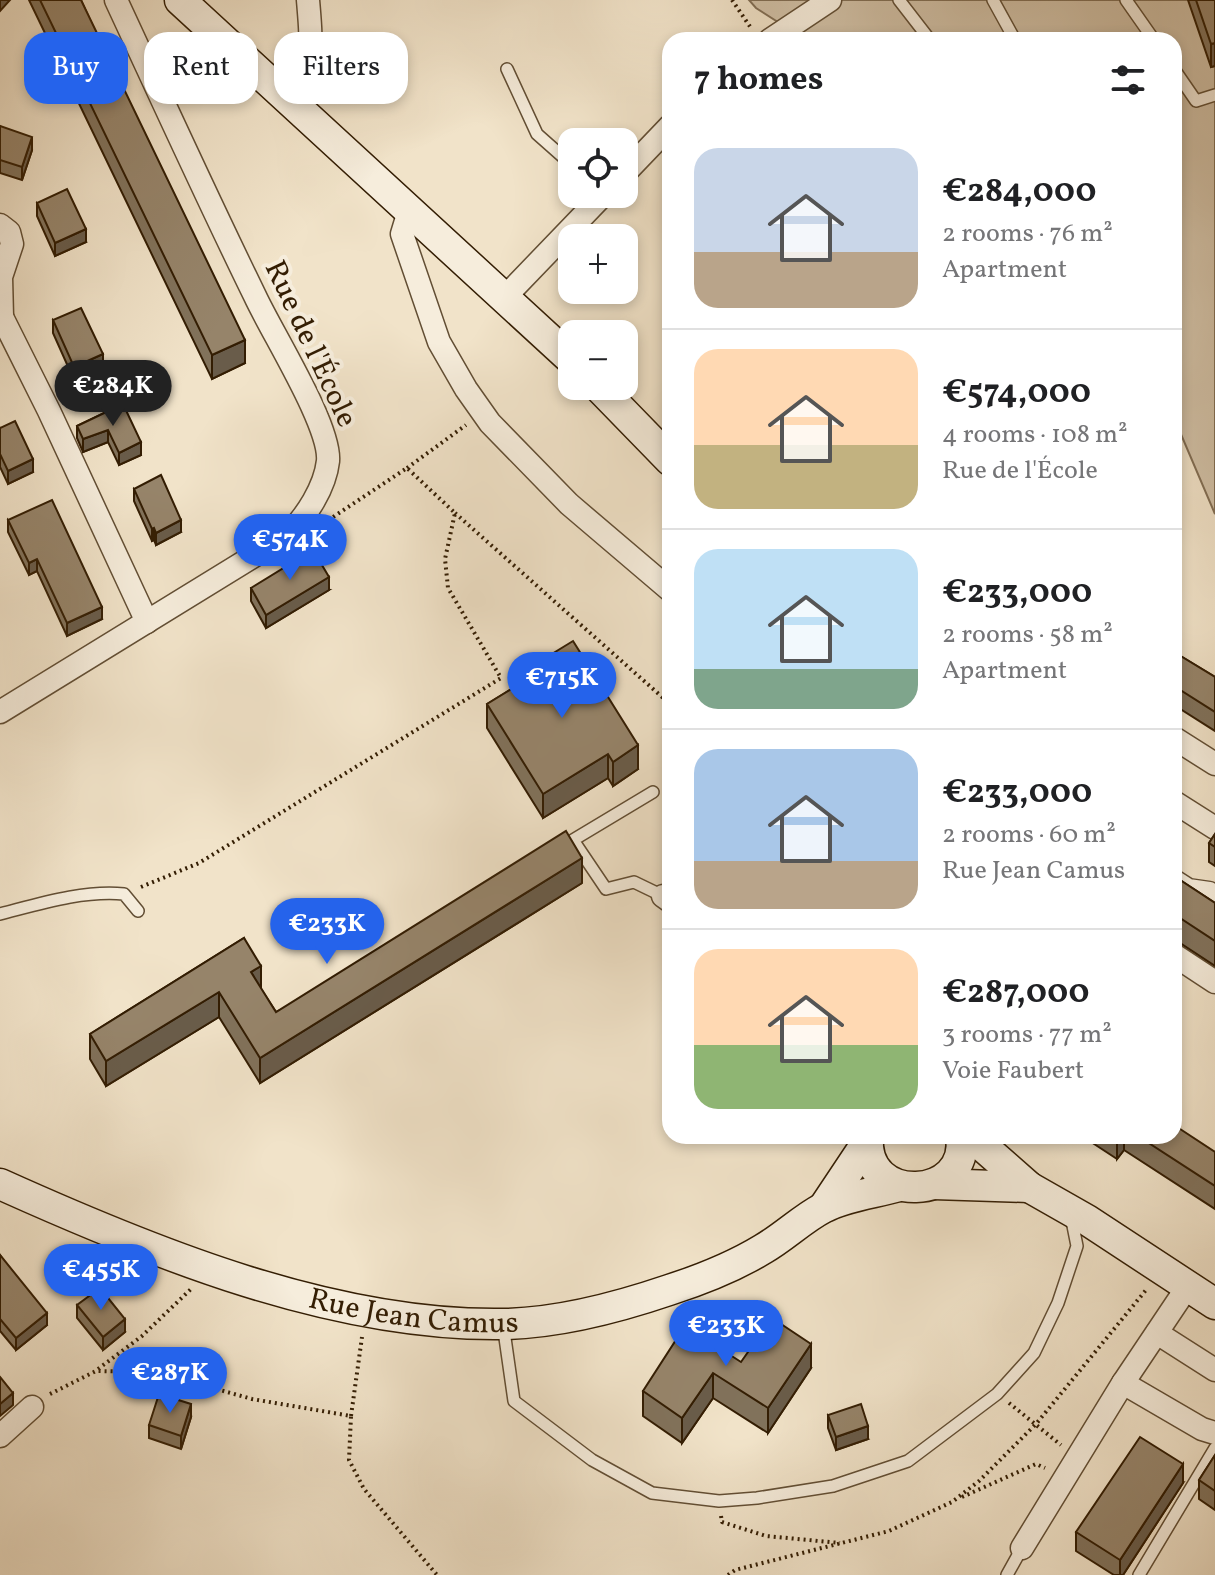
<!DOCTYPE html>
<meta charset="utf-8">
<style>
body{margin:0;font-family:Vollkorn,serif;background:#f2f2f2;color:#202124;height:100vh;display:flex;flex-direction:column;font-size:30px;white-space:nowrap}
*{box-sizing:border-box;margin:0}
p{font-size:26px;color:#757577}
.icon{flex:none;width:44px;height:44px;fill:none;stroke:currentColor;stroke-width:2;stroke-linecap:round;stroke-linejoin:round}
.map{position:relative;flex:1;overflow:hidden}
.side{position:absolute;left:662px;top:32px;width:520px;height:1112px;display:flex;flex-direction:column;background:#fff;border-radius:24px;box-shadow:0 4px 12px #0003}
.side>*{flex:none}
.top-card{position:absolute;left:24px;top:32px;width:518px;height:72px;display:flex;gap:16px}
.controls{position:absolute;left:558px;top:128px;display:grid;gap:16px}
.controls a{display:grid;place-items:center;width:80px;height:80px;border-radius:16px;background:#fff;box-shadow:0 4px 12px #0003;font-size:40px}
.price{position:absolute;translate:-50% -68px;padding:0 18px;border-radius:28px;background:#2563eb;color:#fff;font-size:26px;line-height:52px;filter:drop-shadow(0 2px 4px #0008)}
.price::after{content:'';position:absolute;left:50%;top:48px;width:24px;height:18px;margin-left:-12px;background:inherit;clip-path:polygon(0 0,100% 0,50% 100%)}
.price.active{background:#222;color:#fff}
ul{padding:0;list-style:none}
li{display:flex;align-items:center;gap:24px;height:200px;padding:0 32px}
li+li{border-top:2px solid #e0e0e0}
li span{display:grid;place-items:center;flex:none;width:224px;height:160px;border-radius:24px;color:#555}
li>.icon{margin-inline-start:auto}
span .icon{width:96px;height:96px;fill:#fffc;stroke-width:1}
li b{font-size:34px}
h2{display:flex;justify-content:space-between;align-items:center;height:96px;padding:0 32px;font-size:34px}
.pill{padding:0 28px;border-radius:24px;background:#fff;box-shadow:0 4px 12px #0003;font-size:28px;line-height:72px}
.pill.active{background:#2563eb;color:#fff}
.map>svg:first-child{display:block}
.green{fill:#d1c1a7;stroke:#826f55;stroke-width:2}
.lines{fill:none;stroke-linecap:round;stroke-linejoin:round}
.lane-casing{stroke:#624e34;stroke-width:14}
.street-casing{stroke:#624e34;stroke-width:25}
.secondary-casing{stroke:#331d03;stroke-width:33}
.path{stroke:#331d03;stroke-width:4;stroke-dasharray:2 4;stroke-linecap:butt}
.lane{stroke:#f6eddc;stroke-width:11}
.street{stroke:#f6eddc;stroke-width:22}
.secondary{stroke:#f6eddc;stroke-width:30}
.wall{fill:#81725b;stroke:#331d03;stroke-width:2}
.shaded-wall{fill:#695c4a;stroke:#331d03;stroke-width:2}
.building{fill:#96846a;stroke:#331d03;stroke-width:2}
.labels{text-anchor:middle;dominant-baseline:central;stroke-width:8;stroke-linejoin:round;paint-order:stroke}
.street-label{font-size:30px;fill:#331d03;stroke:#f6eddc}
</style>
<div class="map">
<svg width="1215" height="1575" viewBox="0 0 1215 1575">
<rect width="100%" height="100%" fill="#f1e3c9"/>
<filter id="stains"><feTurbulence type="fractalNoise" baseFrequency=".0025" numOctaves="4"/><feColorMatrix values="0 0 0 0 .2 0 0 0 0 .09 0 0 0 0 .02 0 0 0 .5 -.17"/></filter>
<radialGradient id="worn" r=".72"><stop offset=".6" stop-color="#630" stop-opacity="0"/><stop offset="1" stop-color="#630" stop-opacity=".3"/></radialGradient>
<polygon class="green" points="749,0 1215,0 1215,514 1174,418 1174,40 806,40 756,8"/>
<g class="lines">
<g class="lane-casing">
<g id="lane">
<polyline points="899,0 930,40"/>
<polyline points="993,0 1015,40"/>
<polyline points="1126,0 1154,40"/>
<polyline points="507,69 537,134 572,165"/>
<polyline points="1174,69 1196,101 1215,95"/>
<polyline points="653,792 573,840 606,889 634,882 663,896"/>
<path d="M0,914C39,904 83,890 124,894L138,911"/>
<polyline points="503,1324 514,1401 592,1460 652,1493 719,1501 757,1498 833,1486 908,1461 997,1394 1034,1353 1058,1303 1077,1246 1071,1216"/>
<polyline points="1007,1575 1022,1548"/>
<polyline points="1139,1575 1215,1448"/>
</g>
</g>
<g class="street-casing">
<g id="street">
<polyline points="770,40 830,0"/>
<path d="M286,98C314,56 312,48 308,0"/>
<polyline points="624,174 670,126"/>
<polyline points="409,211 402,234 439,342 466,389 490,423 569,504 670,590"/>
<polyline points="0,225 9,232 12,244 1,277 2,317"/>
<polyline points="504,298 604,194"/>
<polyline points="0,313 49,411 147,622"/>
<path d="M0,712L288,535C306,516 325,488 328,461C331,426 272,333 255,296C207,198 162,99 116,0"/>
<polyline points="1174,738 1215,764"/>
<polyline points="1174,802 1215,828"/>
<polyline points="1174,881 1188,890 1209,893 1215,897"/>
<polyline points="663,896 670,901"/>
<polyline points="1174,955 1215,982"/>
<polyline points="1157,1333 1215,1370"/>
<polyline points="1123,1383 1202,1429 1215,1433"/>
<polyline points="0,1436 32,1407"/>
<polyline points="1022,1548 1123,1383 1188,1286"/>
</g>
</g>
<g class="secondary-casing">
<g id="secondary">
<polyline points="180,0 572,360"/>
<polyline points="598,386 670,460"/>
<path d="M868,1136C862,1207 971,1201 961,1136"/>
<polyline points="971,1136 1029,1187 1087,1220 1215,1304"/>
<path id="s1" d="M0,1184C153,1253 334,1327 504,1324C560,1323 616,1308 669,1290C700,1280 735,1266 763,1249C784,1237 802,1219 823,1208C845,1196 875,1193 899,1186"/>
<polyline points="934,1184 1029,1187"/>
<polyline points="824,1207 868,1141"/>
</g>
</g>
<g class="path">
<polyline points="732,0 751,28"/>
<polyline points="407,468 466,425"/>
<polyline points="455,513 670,704"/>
<polyline points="141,887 199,863 501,678 448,588 445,559 455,513 407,468 330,519"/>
<polyline points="98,1369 142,1336 191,1289"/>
<polyline points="50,1394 96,1371 143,1372 177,1378 252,1399 351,1416 349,1460 364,1489 437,1575"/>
<polyline points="1009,1403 1061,1445"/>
<polyline points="351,1416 362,1337"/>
<polyline points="962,1497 1036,1464 1045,1468"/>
<polyline points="721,1516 722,1522 766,1536 840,1543"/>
<polyline points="728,1575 735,1570 889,1531 952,1502 979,1481 1036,1424 1146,1290"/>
</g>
<use href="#lane" class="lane"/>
<use href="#street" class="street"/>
<use href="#secondary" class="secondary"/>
</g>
<g class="wall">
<polygon points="29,0 81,0 245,363 212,379"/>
<polygon points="1188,0 1215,0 1215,66 1211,67"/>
<polygon points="0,126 32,150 22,180 0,173"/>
<polygon points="37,203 86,242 55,256 37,216"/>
<polygon points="53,320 103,367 74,380 53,333"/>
<polygon points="123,404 141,455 119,465 108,442 83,452 77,438 77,426"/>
<polygon points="0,428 33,472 8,484 0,467"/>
<polygon points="134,489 181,532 156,545 154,540 152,541 134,501"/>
<polygon points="8,520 102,619 67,636 37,571 29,575 8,532"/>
<polygon points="251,588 329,590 266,628 251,601"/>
<polygon points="1174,652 1215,677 1215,731 1174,705"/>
<polygon points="547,657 638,769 613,786 608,778 543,818 487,728 487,704 547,667"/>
<polygon points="1215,834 1215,866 1209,862 1209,843"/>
<polygon points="1174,876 1215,903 1215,966 1174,939"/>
<polygon points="582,883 260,1083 219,1017 106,1086 90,1059 90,1034 244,938 261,989 276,1012"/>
<polygon points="1082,1136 1174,1136 1215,1152 1215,1209 1124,1150 1117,1159"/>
<polygon points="0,1255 47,1325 16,1350 0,1331"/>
<polygon points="77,1305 125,1332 103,1350 77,1318"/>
<polygon points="741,1362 811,1368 768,1433 713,1398 682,1443 643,1416 643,1391"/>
<polygon points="828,1415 868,1439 836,1450 828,1428"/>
<polygon points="191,1417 181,1449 149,1438 149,1425"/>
<polygon points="1215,1455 1215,1510 1199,1499 1199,1480"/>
<polygon points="1183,1483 1123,1575 1114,1575 1076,1551 1076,1532"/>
</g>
<g class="shaded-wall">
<polygon points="0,0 10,0 0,11"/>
<polygon points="1215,43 1215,66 1211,67 1211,44"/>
<polygon points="32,137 32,150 22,180 22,167"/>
<polygon points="86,229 86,242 55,256 55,243"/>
<polygon points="245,340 245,363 212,379 212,355"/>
<polygon points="103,354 103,367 74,380 74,367"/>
<polygon points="108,430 108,442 83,452 83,439"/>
<polygon points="141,442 141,455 119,465 119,453"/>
<polygon points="33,459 33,472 8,484 8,471"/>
<polygon points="181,520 181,532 156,545 156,533"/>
<polygon points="154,528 154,540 152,541 152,529"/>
<polygon points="37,559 37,571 29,575 29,563"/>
<polygon points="329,577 329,590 266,628 266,615"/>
<polygon points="102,607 102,619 67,636 67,623"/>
<polygon points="638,745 638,769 613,786 613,762"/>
<polygon points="608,754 608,778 543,818 543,794"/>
<polygon points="582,858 582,883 260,1083 260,1058"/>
<polygon points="261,966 261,991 251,972"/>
<polygon points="219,992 219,1017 106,1086 106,1061"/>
<polygon points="1117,1136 1124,1136 1124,1150 1117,1159"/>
<polygon points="47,1313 47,1325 16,1350 16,1338"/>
<polygon points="125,1319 125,1332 103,1350 103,1337"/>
<polygon points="811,1344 811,1368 768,1433 768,1408"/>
<polygon points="713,1373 713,1398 682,1443 682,1418"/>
<polygon points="13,1393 13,1405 0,1416 0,1404"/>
<polygon points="191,1404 191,1417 181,1449 181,1436"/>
<polygon points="868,1426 868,1439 836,1450 836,1437"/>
<polygon points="1183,1464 1183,1483 1123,1575 1120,1575 1120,1560"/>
</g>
<g class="building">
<polygon points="40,0 81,0 245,340 212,355"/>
<polygon points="1196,0 1215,0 1215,43 1211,44"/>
<polygon points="0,126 32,137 22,167 0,160"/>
<polygon points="67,189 86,229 55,243 37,203"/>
<polygon points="81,308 103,354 74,367 53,320"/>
<polygon points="123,404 141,442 119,453 108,430 83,439 77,426"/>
<polygon points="15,421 33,459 8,471 0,454 0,428"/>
<polygon points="161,475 181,520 156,533 154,528 152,529 134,489"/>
<polygon points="52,500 102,607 67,623 37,559 29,563 8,520"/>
<polygon points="313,550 329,577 266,615 251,588"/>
<polygon points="573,641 638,745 613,762 608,754 543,794 487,704 552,664 547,657"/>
<polygon points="1174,652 1215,677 1215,712 1174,686"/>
<polygon points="566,831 582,858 260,1058 219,992 106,1061 90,1034 244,938 261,966 251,972 276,1012"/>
<polygon points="1215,834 1215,847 1209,843"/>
<polygon points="1174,876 1215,903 1215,941 1174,914"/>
<polygon points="1174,1125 1215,1152 1215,1186 1138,1136 1174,1136"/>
<polygon points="0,1255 47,1313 16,1338 0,1319"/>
<polygon points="100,1288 125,1319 103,1337 77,1305"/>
<polygon points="772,1318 811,1344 768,1408 713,1373 682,1418 643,1391 685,1326 741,1362"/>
<polygon points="0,1377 13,1393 0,1404"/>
<polygon points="159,1394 191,1404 181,1436 149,1425"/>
<polygon points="861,1404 868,1426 836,1437 828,1415"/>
<polygon points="1140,1437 1183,1464 1120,1560 1076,1532"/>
<polygon points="1215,1455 1215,1491 1199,1480"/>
</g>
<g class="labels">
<g class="street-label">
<text transform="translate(310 344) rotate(65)">Rue de l'École</text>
<text stroke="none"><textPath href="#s1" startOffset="436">Rue Jean Camus</textPath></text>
</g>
</g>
<rect width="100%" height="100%" filter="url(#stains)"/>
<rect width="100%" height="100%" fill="url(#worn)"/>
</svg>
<div class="controls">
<a><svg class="icon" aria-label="locate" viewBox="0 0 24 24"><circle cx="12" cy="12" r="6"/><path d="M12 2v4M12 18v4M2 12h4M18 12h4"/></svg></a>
<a>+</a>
<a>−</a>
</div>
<b class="price active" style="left:113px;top:428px">€284K</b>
<b class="price" style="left:290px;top:582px">€574K</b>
<b class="price" style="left:562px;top:720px">€715K</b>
<b class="price" style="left:327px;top:966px">€233K</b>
<b class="price" style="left:101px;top:1312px">€455K</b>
<b class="price" style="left:726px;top:1368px">€233K</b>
<b class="price" style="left:170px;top:1415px">€287K</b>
<div class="top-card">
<a class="pill active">Buy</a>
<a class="pill">Rent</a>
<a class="pill">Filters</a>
</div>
<section class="side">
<h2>7 homes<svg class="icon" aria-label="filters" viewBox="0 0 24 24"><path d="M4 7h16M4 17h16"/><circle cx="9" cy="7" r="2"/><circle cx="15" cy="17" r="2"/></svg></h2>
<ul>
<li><span style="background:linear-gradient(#c9d6e8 65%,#b9a48a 0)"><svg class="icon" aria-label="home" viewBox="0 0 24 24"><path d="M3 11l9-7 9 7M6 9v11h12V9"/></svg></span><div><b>€284,000</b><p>2 rooms · 76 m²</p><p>Apartment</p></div></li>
<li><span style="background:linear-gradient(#ffd9b3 60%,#c2b280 0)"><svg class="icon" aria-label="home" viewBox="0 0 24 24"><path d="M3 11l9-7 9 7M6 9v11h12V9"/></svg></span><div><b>€574,000</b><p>4 rooms · 108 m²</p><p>Rue de l'École</p></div></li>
<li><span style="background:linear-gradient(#bfe0f5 75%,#7fa58c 0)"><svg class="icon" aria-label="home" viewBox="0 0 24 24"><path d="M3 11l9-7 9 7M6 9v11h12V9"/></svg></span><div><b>€233,000</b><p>2 rooms · 58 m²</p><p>Apartment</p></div></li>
<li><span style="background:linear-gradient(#a9c7e8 70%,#b9a48a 0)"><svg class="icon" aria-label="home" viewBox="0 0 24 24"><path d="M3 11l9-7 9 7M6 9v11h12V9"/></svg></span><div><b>€233,000</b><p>2 rooms · 60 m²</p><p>Rue Jean Camus</p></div></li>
<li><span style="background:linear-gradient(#ffd9b3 60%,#8fb573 0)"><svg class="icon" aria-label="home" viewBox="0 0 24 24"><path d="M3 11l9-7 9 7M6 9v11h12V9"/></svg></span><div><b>€287,000</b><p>3 rooms · 77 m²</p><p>Voie Faubert</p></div></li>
</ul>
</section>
</div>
